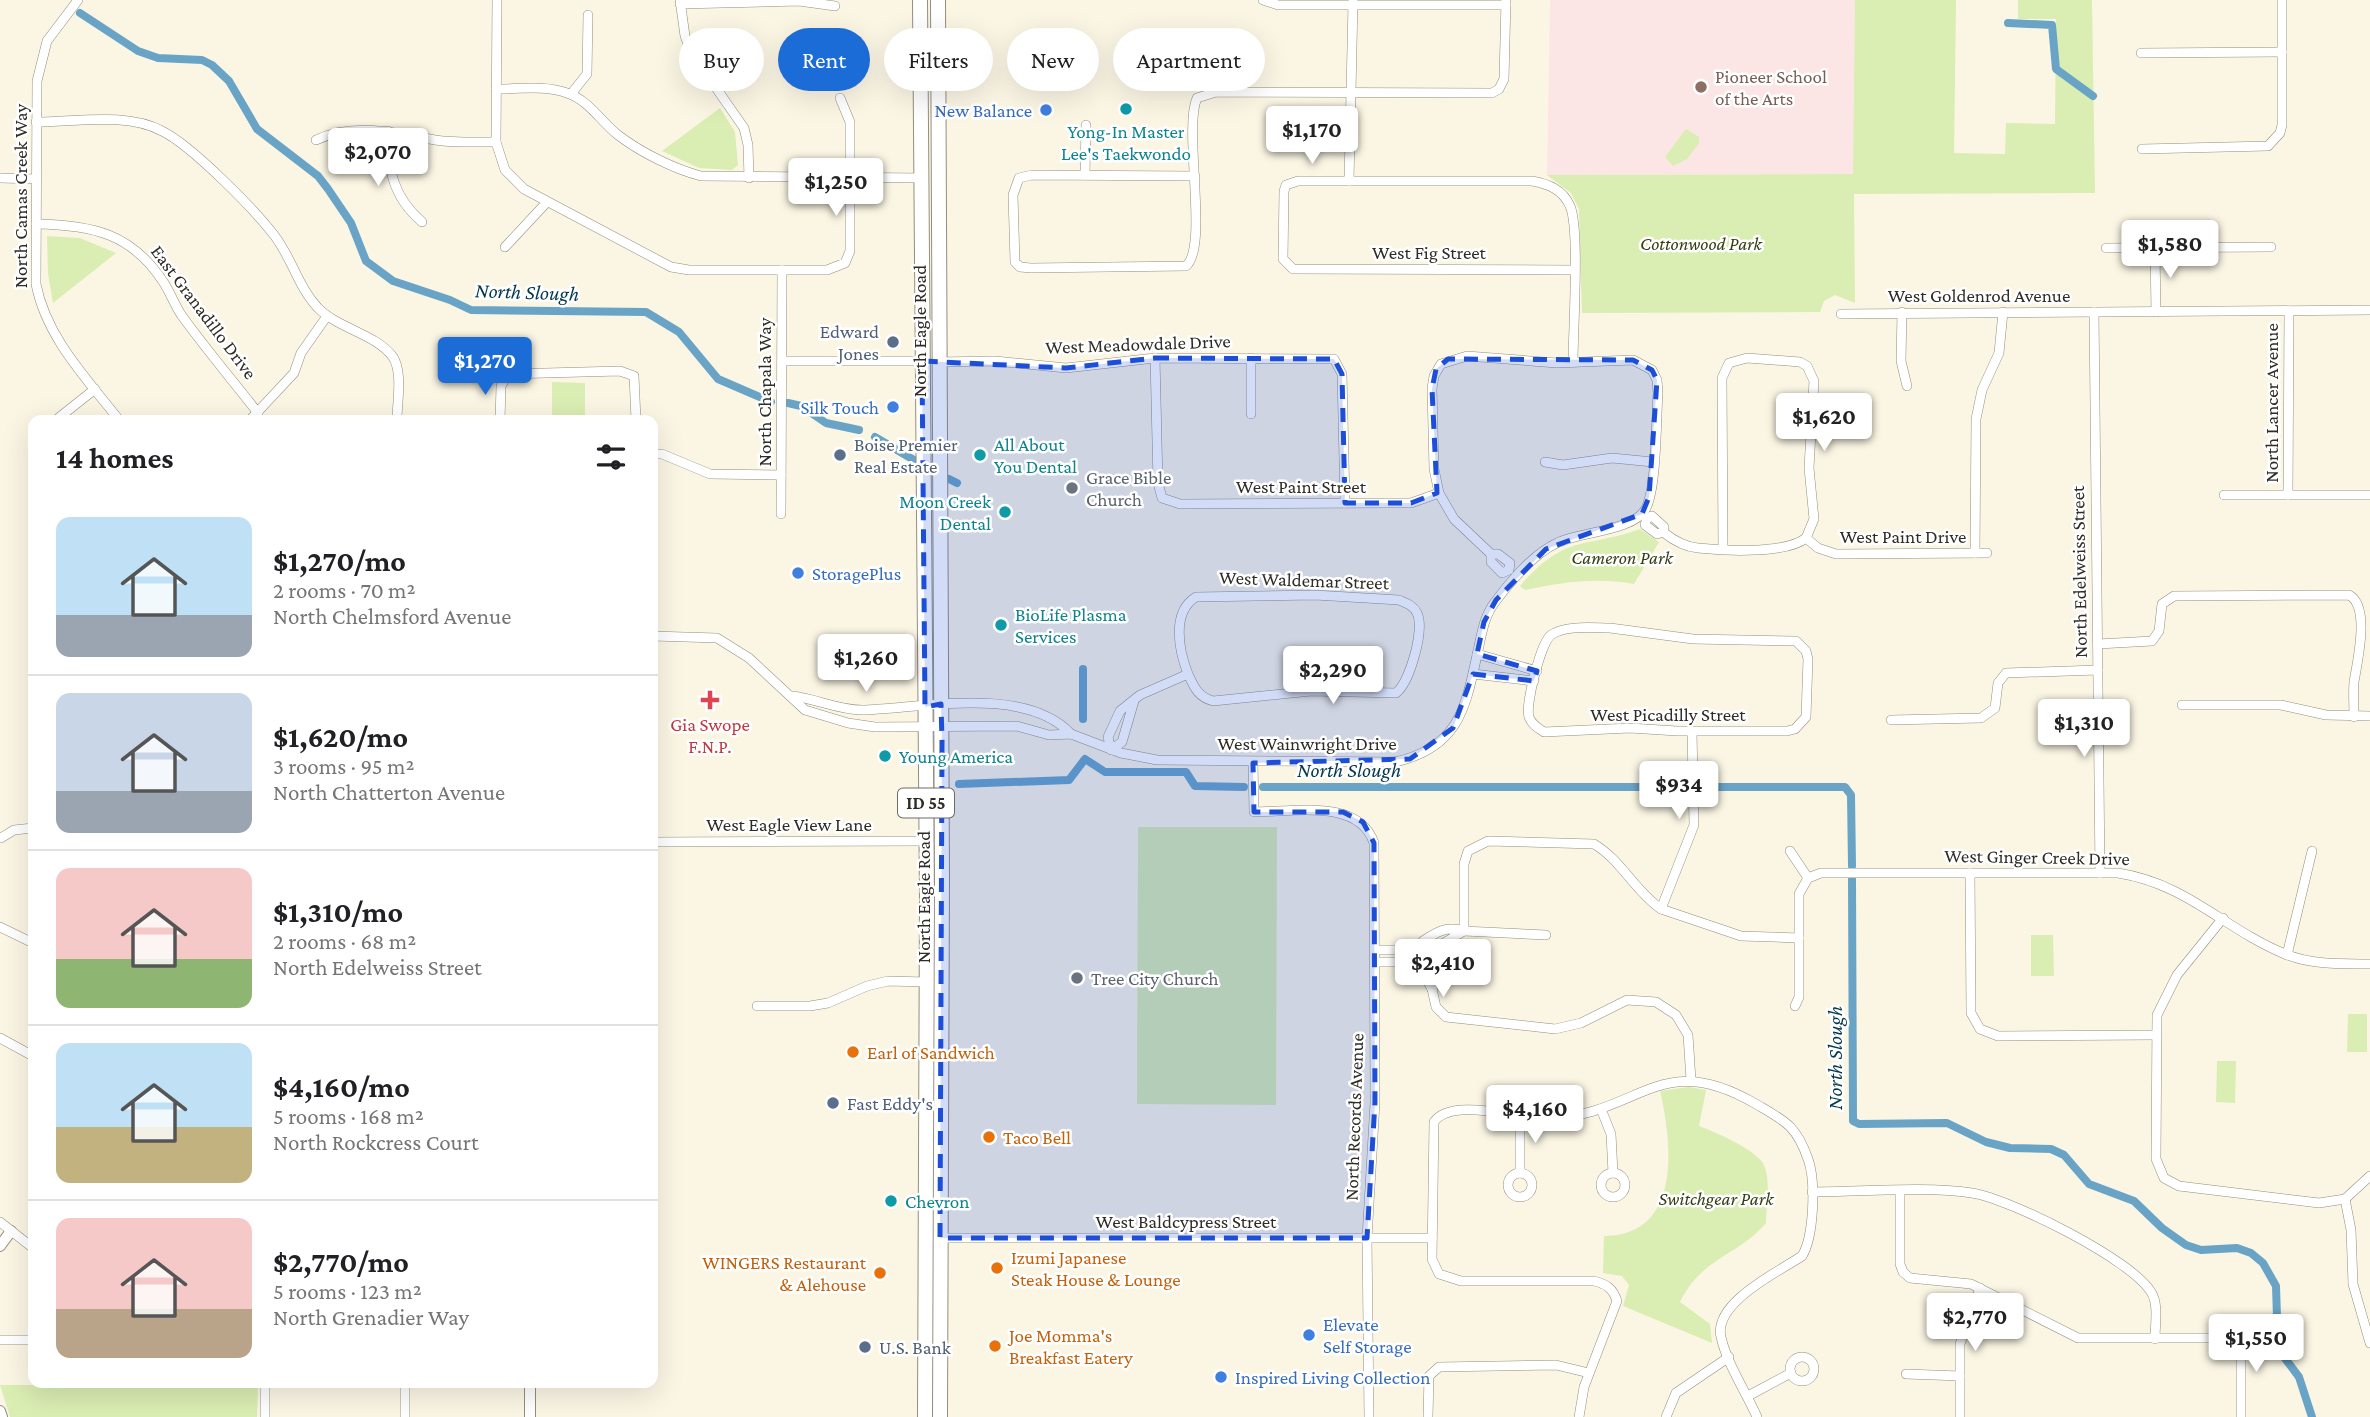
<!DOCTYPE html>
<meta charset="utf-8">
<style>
body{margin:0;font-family:"Crimson Pro",serif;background:#f6f6f6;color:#202124;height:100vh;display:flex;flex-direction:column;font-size:26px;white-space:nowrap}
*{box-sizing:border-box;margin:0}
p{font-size:23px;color:#757577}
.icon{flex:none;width:38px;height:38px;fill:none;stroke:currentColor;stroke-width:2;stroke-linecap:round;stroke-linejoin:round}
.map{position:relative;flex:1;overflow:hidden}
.details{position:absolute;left:28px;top:415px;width:630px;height:973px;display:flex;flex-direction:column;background:#fff;border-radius:14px;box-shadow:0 7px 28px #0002}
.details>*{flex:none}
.guide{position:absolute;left:679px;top:28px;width:665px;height:63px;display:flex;gap:14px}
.price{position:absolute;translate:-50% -60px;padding:0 16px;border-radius:7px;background:#fff;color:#222;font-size:23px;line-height:46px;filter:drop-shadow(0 2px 4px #0008)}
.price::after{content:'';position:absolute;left:50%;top:42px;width:21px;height:16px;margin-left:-10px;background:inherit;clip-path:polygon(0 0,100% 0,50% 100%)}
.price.on{background:#1b6cd6;color:#fff}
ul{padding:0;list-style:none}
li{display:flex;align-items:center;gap:21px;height:175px;padding:0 28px}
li+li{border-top:2px solid #e0e0e0}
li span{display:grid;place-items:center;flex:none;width:196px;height:140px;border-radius:14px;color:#555}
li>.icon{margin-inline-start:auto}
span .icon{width:84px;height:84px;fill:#fffc;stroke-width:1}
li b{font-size:30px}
h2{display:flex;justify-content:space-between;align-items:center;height:84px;padding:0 28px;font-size:30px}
.chip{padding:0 24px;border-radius:32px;background:#fff;box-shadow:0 7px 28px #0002;font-size:24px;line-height:63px}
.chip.on{background:#1b6cd6;color:#fff}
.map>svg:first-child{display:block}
.education{fill:#fce6e5}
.green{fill:#daedb2}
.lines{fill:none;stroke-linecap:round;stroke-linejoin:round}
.canal{stroke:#69a4c7;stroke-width:8}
.minor-casing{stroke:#938e7d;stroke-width:10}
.tertiary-casing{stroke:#938e7d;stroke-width:12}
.trunk-casing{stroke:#938e7d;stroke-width:16}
.minor{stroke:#fff;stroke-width:9}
.tertiary{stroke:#fff;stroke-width:10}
.trunk{stroke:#fff;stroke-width:14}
.marked{fill:#1d4ed8;fill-opacity:0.2;stroke:#1d4ed8;stroke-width:5;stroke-dasharray:14 9;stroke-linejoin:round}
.education-dot{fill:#8d6e63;stroke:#fff;stroke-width:2.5}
.culture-dot{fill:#0f9aa8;stroke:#fff;stroke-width:2.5}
.shop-dot{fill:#3f7fe0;stroke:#fff;stroke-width:2.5}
.service-dot{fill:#5c6f8a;stroke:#fff;stroke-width:2.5}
.worship-dot{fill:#6b7280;stroke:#fff;stroke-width:2.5}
.health-dot{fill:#e0444e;stroke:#fff;stroke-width:2.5}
.food-dot{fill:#e8710a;stroke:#fff;stroke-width:2.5}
.labels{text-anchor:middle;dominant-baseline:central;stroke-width:5;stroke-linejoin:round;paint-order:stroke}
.shield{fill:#fff;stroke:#6d6b67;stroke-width:2}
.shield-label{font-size:18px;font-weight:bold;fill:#2f2c26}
.education-label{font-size:19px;fill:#785e54;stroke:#fff;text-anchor:start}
.shop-label{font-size:19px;fill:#366cbe;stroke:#fff;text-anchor:start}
.culture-label{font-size:19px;fill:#0d838f;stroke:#fff;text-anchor:start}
.street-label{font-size:19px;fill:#2f2c26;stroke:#fff}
.park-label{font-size:19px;font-style:italic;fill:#343f14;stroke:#fff}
.service-label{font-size:19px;fill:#4e5e75;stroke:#fff;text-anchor:start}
.worship-label{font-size:19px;fill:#5b616d;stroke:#fff;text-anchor:start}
.health-label{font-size:19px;fill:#be3a42;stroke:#fff}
.food-label{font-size:19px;fill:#c56008;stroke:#fff;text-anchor:start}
.water-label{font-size:21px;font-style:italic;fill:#043851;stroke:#fff}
</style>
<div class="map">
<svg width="2370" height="1417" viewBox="0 0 2370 1417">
<rect width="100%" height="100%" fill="#fbf6e4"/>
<polygon class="education" points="1550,0 1855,0 1854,174 1547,175"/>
<g class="green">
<polygon points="1855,0 1956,0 1954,153 2005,154 2006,123 2055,124 2056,19 2018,19 2018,0 2092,0 2095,193 1854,194 1855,303 1835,295 1824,301 1820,312 1582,313 1579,209 1571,193 1547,175 1853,174"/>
<polygon points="720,108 735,132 738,165 732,170 699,168 662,151"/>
<polygon points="1686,129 1699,137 1699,143 1687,159 1673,166 1665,157"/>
<polygon points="47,236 80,238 116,253 53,303 48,274"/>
<polygon points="552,382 585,383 585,420 552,420"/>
<path d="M1640,529L1659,542L1634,584C1598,577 1561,582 1525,590L1520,586C1566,533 1584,549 1640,529Z"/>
<polygon points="1138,827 1277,827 1276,1105 1137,1104"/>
<polygon points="2031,935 2053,935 2054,976 2031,976"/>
<polygon points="2348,1014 2367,1014 2367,1052 2347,1052"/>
<polygon points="2217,1061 2236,1061 2235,1103 2216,1102"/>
<path d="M1689,1087L1706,1090L1699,1126C1715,1132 1752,1148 1762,1162C1772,1176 1766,1207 1766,1223C1738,1256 1702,1257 1680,1302L1710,1324L1712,1343L1623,1306L1629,1285L1622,1276L1603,1273L1604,1236C1681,1236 1673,1146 1660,1091Z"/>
<polygon points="0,1385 258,1385 257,1417 10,1417"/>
</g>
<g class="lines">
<g class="canal">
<polyline points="80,13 138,51 158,58 202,60 212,65 229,81 257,129 318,176 328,189 351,223 366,261 393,281 450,300 471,310 646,312 679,332 718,379 771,402"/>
<polyline points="2008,23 2052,25 2056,69 2093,96"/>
<polyline points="788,403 801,406 826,423 859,430"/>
<polyline points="875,437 914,460"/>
<polyline points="949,479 957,483"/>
<polyline points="1083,669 1083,719"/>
<polyline points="959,784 1069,780 1085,759 1105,772 1186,772 1195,786 1244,787"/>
<polyline points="1263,787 1687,787"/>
<polyline points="1700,787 1845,787 1851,795 1852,866"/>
<polyline points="1852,879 1853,1121 1859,1124 1947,1123 1986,1142 2010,1148 2051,1149 2064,1155 2089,1184 2134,1201 2162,1228 2186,1245 2201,1250 2237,1248 2251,1253 2263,1263 2276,1286 2278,1349 2299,1377 2312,1417"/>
</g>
<g class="minor-casing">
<g id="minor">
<path d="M78,0L47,41L37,81L36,284C46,337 87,379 119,420"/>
<polyline points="497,0 496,142 505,170 524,189 671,267 689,270 827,270 845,263 850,251 850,122 840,98"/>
<polyline points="680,0 685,36 691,52 744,128 748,145 749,178"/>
<polyline points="1263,0 1278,5 1506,5"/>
<polyline points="680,4 799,1 835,6"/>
<polyline points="2141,53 2282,52"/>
<path d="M496,89C519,89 546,85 567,93C590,101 600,121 618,135C640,152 674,169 701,176L923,178"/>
<polyline points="571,94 587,74 588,15"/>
<path d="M36,122C75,122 127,112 162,131C191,145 254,209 274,235C292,258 298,287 318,308C339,329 376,334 393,357C403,373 397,402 397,420"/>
<path d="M388,131C388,169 392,196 422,222"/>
<path d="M316,140C353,122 396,133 435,140C455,143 476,142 496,142"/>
<polyline points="2142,149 2268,146 2280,133 2282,125 2282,0"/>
<polyline points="1085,175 1086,125"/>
<path d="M1195,176L1032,175L1019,178L1013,195L1015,262L1020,267L1031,268L1186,266C1209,247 1183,129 1197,98L1216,92L1492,93L1499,89L1504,79L1506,0"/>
<polyline points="0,178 36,179"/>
<polyline points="1349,181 1353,2"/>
<path d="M36,224C92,225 132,233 164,283C171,294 175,306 182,316C206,349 233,381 258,413"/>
<polyline points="505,247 547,202"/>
<polyline points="2106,248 2271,247"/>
<polyline points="2155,248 2156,312"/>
<polyline points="1902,312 1901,361 1907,386"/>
<polyline points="2094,312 2100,873"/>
<polyline points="1841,314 2370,310"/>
<polyline points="1155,358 1158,483 1162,498 1180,504 1389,503 1411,503 1439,493"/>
<polyline points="1251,358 1251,414"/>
<polyline points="782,361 922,361"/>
<polyline points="938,362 995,361 1066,368 1155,358 1334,359 1342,374 1345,503"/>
<path d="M1573,362C1573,332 1580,228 1570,206C1563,190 1549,184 1532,181H1298L1286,185L1284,191L1283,259L1293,269L1574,270"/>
<polyline points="56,420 95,389"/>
<polyline points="250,420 294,373 301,353 327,316"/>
<polyline points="500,420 501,386 508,374 620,371 634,376 636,420"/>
<polyline points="653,454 662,454 710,474 781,475"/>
<polyline points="1545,462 1563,465 1612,458 1653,462"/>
<polyline points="2224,495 2370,495"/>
<polyline points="2288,495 2289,311"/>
<polyline points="781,514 782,270"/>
<path d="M1663,532L1664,527L1652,516L1647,518L1645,525L1657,534L1663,532C1673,540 1685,547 1698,548C1725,551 1786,554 1806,538L1818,548L1836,554L1987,553"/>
<polyline points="1723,549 1722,378 1729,363 1747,358 1800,362 1807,366 1814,381 1809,468 1814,519 1806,538"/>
<polyline points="1975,553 1976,419 1982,390 1999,353 2003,312"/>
<path d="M1610,628L1693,639L1796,641L1806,651L1808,659L1806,717L1795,729L1787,731H1677L1630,728L1544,732C1538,728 1532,725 1529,717C1525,705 1541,642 1551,635C1565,625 1593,628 1610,628Z"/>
<path d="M653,636L717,638L749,658L805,710L848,723L875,727L1017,726L1049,735L1071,734L1121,753L1157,760L1395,762C1462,747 1466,704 1479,646C1482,631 1485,615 1495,602C1511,581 1533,554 1557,543C1579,532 1632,531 1645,510C1657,490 1656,419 1658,393L1657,380L1652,370L1633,360L1557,363L1467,356L1441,364L1434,376L1432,389L1434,469L1439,493L1454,519L1491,554H1498L1510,563L1509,570L1502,573L1491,562V554"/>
<path d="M2098,644L2152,641L2159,631L2162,604L2174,596L2349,595C2370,606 2358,658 2354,682C2353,693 2354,705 2354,717"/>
<polyline points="1477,654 1537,671"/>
<polyline points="1473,674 1534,681"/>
<path d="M793,696C817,699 838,710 862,710C923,708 1025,685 1071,734"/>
<path d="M1134,701L1122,742L1111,750L1108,737L1120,711L1140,695L1188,674C1179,651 1171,612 1196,597L1315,595L1399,600C1406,603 1413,605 1417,613C1425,629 1410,682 1396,693L1311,691L1213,701C1198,697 1194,687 1188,674"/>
<polyline points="2182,705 2281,705 2326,715 2370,716"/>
<polyline points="1891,720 1981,718 1995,708 1998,683 2006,673 2098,670"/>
<path d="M1253,763L1254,812C1293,812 1359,798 1374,843L1375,1102L1367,1238L1369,1417"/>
<polyline points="1,838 14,830 33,828"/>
<polyline points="653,842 926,841"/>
<polyline points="1790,851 1808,878"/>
<polyline points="1970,873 1971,1013 1980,1029 1998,1036 2155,1035"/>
<path d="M1808,878L1821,873H2118C2188,884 2224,929 2285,954C2311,965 2342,964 2370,964"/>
<polyline points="1661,909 1694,825 1692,732"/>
<polyline points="2223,918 2177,975 2157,1015 2156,1159 2164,1178 2179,1186 2319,1203 2345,1199 2370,1176"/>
<polyline points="0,927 33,943"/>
<path d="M1546,935L1464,931V864L1468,851L1488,841L1594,844C1621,860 1635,891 1661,909L1741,936L1799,938"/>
<path d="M1375,950H1400L1404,957L1430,961C1438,971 1439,979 1432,989L1420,967L1423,962"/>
<polyline points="2287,955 2312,851"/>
<path d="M1416,958L1425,948L1423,941C1438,931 1447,926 1464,931L1432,950L1425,948"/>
<polyline points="1375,962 1402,962 1404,957"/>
<polyline points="1432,989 1436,1007 1446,1017 1555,1029 1581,1023 1627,1000 1656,1002 1676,1015 1688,1035 1691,1080"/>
<polyline points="757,1006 810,1006 828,1003 867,986 888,981 926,982"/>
<polyline points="1795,1006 1799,997 1799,894 1808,878"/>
<polyline points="0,1038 33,1056"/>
<polyline points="1601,1109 1611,1134 1613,1173"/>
<polyline points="1520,1116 1520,1173"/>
<circle cx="1613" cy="1185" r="12"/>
<circle cx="1520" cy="1185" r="12"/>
<path d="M1812,1192C1860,1192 1926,1186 1972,1193C2010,1199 2131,1259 2151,1292C2159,1304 2155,1325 2155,1339"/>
<polyline points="1900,1192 1900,1264 1903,1272 1910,1278 1971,1284 2078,1338 2223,1338 2237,1341 2241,1351 2241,1417"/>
<polyline points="2345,1199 2351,1230 2353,1284 2370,1343"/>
<polyline points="0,1222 33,1248"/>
<polyline points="940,1238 1432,1238"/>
<polyline points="0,1340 33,1340"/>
<circle cx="1802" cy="1369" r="12"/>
<polyline points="1906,1374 1960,1376"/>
<polyline points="265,1382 265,1417"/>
<polyline points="1748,1396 1791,1373"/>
<polyline points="405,1417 405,1382"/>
<polyline points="1428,1417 1429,1376 1439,1367 1556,1365 1589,1373"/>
<path d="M1579,1417L1584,1387L1617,1301C1613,1289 1607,1284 1594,1281H1461L1439,1274L1432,1259L1434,1122C1451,1097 1517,1118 1545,1118C1639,1118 1657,1046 1756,1104C1785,1121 1796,1125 1808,1159C1816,1181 1814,1237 1802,1256C1778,1272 1713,1303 1721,1337C1727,1364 1746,1392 1757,1417"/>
<polyline points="1666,1417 1676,1393 1729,1357"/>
<polyline points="1960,1417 1960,1344 1980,1288"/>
</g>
</g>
<g class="tertiary-casing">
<g id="tertiary">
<polyline points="0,1246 11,1231"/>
<polyline points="530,1382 530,1417"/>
<polyline points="0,1411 2,1417"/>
</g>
</g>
<g class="trunk-casing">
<g id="trunk">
<polyline points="920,0 927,899 925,1417"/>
<polyline points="938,0 942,877 940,1417"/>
</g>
</g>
<use href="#minor" class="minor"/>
<use href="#tertiary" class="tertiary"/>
<use href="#trunk" class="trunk"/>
</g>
<path class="marked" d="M1155,358L1334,359L1342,374L1345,503H1411L1437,493L1432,389L1436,369L1448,359L1633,360L1652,370L1657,380L1649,497L1642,514L1546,549L1496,600L1484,622L1477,654L1537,671L1534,681L1473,674L1453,728L1410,759L1253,763L1254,812H1343L1363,822L1374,843L1375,1102L1367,1238H940L942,741L941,704L925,707L922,361L1066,368Z"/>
<circle class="education-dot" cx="1701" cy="87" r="7"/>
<g class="culture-dot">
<circle cx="1126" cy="109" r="7"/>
<circle cx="980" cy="455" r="7"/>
<circle cx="1005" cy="512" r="7"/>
<circle cx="1001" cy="625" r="7"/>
<circle cx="885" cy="756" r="7"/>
<circle cx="891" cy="1201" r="7"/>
</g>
<g class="shop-dot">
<circle cx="1046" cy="110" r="7"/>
<circle cx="893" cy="407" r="7"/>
<circle cx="798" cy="573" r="7"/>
<circle cx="1309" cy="1335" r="7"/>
<circle cx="1221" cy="1377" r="7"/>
</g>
<g class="service-dot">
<circle cx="893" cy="342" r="7"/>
<circle cx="840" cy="455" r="7"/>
<circle cx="833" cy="1103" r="7"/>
<circle cx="865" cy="1347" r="7"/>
</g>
<g class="worship-dot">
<circle cx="1072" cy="488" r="7"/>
<circle cx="1077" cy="978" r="7"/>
</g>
<path class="health-dot" d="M706.5 689.5h7v7h7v7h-7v7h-7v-7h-7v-7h7z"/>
<g class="food-dot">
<circle cx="853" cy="1052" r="7"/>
<circle cx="989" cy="1137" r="7"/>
<circle cx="997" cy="1268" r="7"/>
<circle cx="880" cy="1273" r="7"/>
<circle cx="995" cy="1346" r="7"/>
</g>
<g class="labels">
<rect class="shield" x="898" y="788.5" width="56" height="29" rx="5"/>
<g class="shield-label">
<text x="926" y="803">ID 55</text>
</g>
<g class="education-label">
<text x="1715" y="76">Pioneer School<tspan x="1715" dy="22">of the Arts</tspan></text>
</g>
<g class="shop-label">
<text x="1032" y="110" text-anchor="end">New Balance</text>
<text x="879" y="407" text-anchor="end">Silk Touch</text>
<text x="812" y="573">StoragePlus</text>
<text x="1323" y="1324">Elevate<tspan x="1323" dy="22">Self Storage</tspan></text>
<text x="1235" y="1377">Inspired Living Collection</text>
</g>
<g class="culture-label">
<text x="1126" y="131" text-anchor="middle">Yong-In Master<tspan x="1126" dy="22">Lee's Taekwondo</tspan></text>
<text x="994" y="444">All About<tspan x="994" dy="22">You Dental</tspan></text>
<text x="991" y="501" text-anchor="end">Moon Creek<tspan x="991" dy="22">Dental</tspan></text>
<text x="1015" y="614">BioLife Plasma<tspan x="1015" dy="22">Services</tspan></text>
<text x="899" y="756">Young America</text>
<text x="905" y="1201">Chevron</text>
</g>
<g class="street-label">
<text transform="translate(20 196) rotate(-90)">North Camas Creek Way</text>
<text x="1429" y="252">West Fig Street</text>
<text x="1979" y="295">West Goldenrod Avenue</text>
<text transform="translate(204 312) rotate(53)">East Granadillo Drive</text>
<text transform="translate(919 331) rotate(-90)">North Eagle Road</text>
<text transform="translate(1138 344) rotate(-2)">West Meadowdale Drive</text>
<text transform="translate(764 392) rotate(-90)">North Chapala Way</text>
<text transform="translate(2271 403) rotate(-90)">North Lancer Avenue</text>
<text x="1301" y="486">West Paint Street</text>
<text x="1903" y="536">West Paint Drive</text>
<text transform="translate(2079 572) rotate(-91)">North Edelweiss Street</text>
<text transform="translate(1304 580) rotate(2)">West Waldemar Street</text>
<text x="1668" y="714">West Picadilly Street</text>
<text x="1307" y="743">West Wainwright Drive</text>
<text x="789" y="824">West Eagle View Lane</text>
<text transform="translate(2037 857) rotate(1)">West Ginger Creek Drive</text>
<text transform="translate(923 897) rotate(-90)">North Eagle Road</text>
<text transform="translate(1354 1117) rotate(-88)">North Records Avenue</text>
<text x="1186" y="1221">West Baldcypress Street</text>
</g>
<g class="park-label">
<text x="1701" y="243">Cottonwood Park</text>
<text x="1622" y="557">Cameron Park</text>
<text x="1716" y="1198">Switchgear Park</text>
</g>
<g class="service-label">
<text x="879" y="331" text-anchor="end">Edward<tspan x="879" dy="22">Jones</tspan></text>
<text x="854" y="444">Boise Premier<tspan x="854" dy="22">Real Estate</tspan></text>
<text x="847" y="1103">Fast Eddy's</text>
<text x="879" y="1347">U.S. Bank</text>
</g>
<g class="worship-label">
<text x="1086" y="477">Grace Bible<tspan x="1086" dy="22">Church</tspan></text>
<text x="1091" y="978">Tree City Church</text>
</g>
<g class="health-label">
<text x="710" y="724">Gia Swope<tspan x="710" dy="22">F.N.P.</tspan></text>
</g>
<g class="food-label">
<text x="867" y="1052">Earl of Sandwich</text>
<text x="1003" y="1137">Taco Bell</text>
<text x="1011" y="1257">Izumi Japanese<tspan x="1011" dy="22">Steak House &amp; Lounge</tspan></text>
<text x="866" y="1262" text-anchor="end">WINGERS Restaurant<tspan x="866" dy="22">&amp; Alehouse</tspan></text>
<text x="1009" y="1335">Joe Momma's<tspan x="1009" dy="22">Breakfast Eatery</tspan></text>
</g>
<g class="water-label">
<text transform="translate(527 292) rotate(2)">North Slough</text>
<text x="1349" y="770">North Slough</text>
<text transform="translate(1835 1058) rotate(-90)">North Slough</text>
</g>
</g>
</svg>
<b class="price" style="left:1312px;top:166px">$1,170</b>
<b class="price" style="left:378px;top:188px">$2,070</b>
<b class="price" style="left:836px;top:218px">$1,250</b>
<b class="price" style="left:2170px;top:280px">$1,580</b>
<b class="price on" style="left:485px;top:397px">$1,270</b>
<b class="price" style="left:1824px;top:453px">$1,620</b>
<b class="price" style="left:866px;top:694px">$1,260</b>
<b class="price" style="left:1333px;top:706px">$2,290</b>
<b class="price" style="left:2084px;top:759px">$1,310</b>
<b class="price" style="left:1679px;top:821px">$934</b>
<b class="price" style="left:1443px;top:999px">$2,410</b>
<b class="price" style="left:1535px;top:1145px">$4,160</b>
<b class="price" style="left:1975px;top:1353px">$2,770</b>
<b class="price" style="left:2256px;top:1374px">$1,550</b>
<div class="guide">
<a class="chip">Buy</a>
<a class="chip on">Rent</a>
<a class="chip">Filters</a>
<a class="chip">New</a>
<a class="chip">Apartment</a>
</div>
<section class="details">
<h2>14 homes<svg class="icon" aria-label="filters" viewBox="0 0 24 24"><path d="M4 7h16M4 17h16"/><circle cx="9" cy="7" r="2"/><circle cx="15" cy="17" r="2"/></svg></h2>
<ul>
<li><span style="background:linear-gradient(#bfe0f5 70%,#9aa5b1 0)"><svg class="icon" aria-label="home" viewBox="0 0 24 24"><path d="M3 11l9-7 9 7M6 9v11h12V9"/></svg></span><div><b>$1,270/mo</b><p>2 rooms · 70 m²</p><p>North Chelmsford Avenue</p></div></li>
<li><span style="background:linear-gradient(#c9d6e8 70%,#9aa5b1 0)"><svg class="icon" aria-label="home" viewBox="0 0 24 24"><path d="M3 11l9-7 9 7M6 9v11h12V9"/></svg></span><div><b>$1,620/mo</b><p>3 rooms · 95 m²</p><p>North Chatterton Avenue</p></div></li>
<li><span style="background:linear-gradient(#f6c9c9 65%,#8fb573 0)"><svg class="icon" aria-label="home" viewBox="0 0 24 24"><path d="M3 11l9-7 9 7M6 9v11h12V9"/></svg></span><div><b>$1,310/mo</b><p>2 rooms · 68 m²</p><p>North Edelweiss Street</p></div></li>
<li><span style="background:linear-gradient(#bfe0f5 60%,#c2b280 0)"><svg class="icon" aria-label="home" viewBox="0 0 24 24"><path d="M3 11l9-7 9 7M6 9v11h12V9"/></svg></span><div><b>$4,160/mo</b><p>5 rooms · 168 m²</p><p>North Rockcress Court</p></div></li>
<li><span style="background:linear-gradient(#f6c9c9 65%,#b9a48a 0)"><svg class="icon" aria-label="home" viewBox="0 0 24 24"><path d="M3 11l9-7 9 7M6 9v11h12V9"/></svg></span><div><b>$2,770/mo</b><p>5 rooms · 123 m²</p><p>North Grenadier Way</p></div></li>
</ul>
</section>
</div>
